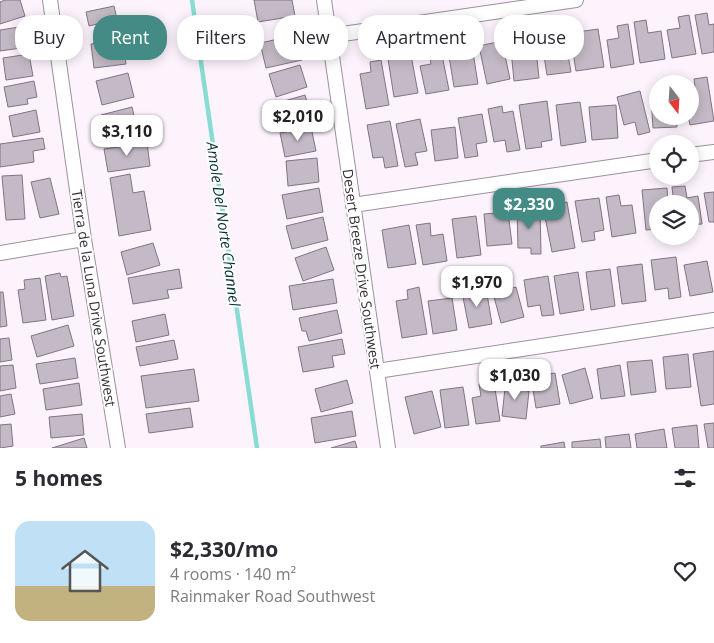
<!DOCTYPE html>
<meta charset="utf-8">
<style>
body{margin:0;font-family:"Open Sans",sans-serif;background:#f7f7f7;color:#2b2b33;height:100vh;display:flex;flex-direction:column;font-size:19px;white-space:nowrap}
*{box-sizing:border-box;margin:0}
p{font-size:16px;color:#7c7c81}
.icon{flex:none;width:28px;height:28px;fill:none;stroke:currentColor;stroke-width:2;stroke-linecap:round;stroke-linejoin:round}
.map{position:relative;height:448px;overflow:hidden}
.sheet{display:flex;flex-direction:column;background:#fff;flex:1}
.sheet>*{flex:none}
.hud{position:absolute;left:15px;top:15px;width:685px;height:45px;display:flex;gap:10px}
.needle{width:32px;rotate:163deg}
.controls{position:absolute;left:649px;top:75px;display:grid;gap:10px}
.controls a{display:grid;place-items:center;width:50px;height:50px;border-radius:50%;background:#fff;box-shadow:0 2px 12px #0003;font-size:25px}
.price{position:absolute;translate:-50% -42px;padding:0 11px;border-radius:10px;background:#fff;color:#222;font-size:16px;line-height:32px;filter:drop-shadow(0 1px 2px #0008)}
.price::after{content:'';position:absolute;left:50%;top:30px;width:15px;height:11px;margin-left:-8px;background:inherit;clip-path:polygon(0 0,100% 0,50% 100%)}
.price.current{background:#448b85;color:#fff}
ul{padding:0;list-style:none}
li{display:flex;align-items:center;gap:15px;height:125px;padding:0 15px}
li span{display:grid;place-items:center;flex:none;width:140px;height:100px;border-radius:15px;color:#555}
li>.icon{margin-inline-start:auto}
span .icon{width:60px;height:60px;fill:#fffc;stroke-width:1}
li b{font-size:21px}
h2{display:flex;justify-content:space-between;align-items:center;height:60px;padding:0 15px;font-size:21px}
.chip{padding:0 18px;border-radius:20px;background:#fff;box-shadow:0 2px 12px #0003;font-size:18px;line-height:45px}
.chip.current{background:#448b85;color:#fff}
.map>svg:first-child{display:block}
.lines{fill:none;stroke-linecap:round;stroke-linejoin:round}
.stream{stroke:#88dcd3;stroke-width:4.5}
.building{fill:#c4bac7;stroke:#7f7681}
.street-casing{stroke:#9b919d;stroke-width:16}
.street{stroke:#fff;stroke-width:14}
.labels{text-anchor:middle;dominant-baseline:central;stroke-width:4;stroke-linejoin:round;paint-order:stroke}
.street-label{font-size:14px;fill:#332f33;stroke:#fff}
.water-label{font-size:15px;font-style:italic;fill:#093330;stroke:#fff}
</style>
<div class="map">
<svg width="714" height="448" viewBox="0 0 714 448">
<rect width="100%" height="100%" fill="#fcf3fd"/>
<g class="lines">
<polyline class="stream" points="192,0 257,448"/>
</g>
<g class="building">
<polygon points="5,0 20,0 25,16 0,24 0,2"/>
<polygon points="254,0 292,0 295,16 258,22"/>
<polygon points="114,6 119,28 99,32 97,24 89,26 86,12"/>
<polygon points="707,13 709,25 714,24 714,52 702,54 695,15"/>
<polygon points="689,15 696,54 672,58 667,30 680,28 678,17"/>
<polygon points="646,20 648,33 661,31 665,59 640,63 634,22"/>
<polygon points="628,24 634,64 611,68 607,40 619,38 617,26"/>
<polygon points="26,26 28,47 0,51 0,30"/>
<polygon points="598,29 604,67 576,71 570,33"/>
<polygon points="564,33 571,72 547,75 541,37"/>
<polygon points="297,35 302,60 266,68 260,43"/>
<polygon points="523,39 524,51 536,50 539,78 514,81 510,40"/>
<polygon points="123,40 126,64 94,68 91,44"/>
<polygon points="502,41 510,79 487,84 479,46"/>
<polygon points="472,46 478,84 454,87 448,50"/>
<polygon points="441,50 449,90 426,94 420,66 431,64 429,52"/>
<polygon points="29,54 33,76 6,80 3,58"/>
<polygon points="411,55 418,93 394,97 388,59"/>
<polygon points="381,60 389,105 366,109 360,74 371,72 370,62"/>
<polygon points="300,65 307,87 276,97 269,74"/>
<polygon points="128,73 134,97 102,105 96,81"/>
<polygon points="707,77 714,121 690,125 688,116 690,116 690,86 695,86 694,79"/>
<polygon points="34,81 37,97 27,99 28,104 8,107 4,87"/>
<polygon points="640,91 650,132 638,135 635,122 624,125 617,97"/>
<polygon points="305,95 312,119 280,128 274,104"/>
<polygon points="651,97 658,97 658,116 677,116 677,127 653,128"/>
<polygon points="547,101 552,140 541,142 542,147 526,149 519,105"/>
<polygon points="580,102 586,142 561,146 556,105"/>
<polygon points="616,105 618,138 592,140 589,107"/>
<polygon points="502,106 503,113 513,111 520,150 507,152 505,140 494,142 488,109"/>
<polygon points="132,107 137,129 106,136 101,115"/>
<polygon points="36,110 40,132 13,137 9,116"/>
<polygon points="482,114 487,142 476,144 478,156 465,158 458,118"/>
<polygon points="420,119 427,151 415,153 418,165 405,167 396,124"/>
<polygon points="390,121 398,166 385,168 383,157 373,158 367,125"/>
<polygon points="311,127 316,151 285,157 280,133"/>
<polygon points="455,127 458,158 435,161 431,130"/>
<polygon points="43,138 45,149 33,151 34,162 0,167 0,144"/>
<polygon points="147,143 150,166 108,172 104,149"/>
<polygon points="317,158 319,182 288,186 286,161"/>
<polygon points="130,174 133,193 144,191 151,230 119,236 110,178"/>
<polygon points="22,175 25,219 6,220 2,176"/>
<polygon points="50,178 59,214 40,218 31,182"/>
<polygon points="685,186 687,198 698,196 702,224 690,225 690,204 674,204 672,187"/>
<polygon points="319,188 323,212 287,219 282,195"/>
<polygon points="667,188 668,204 658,204 658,229 646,230 642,190"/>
<polygon points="714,192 714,222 709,222 704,193"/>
<polygon points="619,195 621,206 632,205 636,233 612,237 606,197"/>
<polygon points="599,198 604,230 594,232 595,240 582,242 575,201"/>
<polygon points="567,202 575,248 552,252 543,207"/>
<polygon points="540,208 541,254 531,254 531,248 518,248 517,209"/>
<polygon points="508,212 512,244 487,246 484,214"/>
<polygon points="476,216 481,255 457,258 452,219"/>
<polygon points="323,217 328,240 292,249 286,226"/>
<polygon points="430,223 431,236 443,234 447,261 423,265 416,225"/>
<polygon points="409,225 416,264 388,268 382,230"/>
<polygon points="153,243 160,265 127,275 121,252"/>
<polygon points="326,247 334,270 303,281 295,258"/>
<polygon points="676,257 681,297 669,299 668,288 655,290 651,260"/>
<polygon points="707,261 713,292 690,296 684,265"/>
<polygon points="642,264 646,301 622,304 617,267"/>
<polygon points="179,269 182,288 167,290 169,298 133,304 128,278"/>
<polygon points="610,269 615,306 591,310 586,272"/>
<polygon points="578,272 584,310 560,314 554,276"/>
<polygon points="60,273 61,277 67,276 74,316 52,320 45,276"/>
<polygon points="548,276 554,315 542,316 540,305 528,307 524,280"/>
<polygon points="40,278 46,320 23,323 18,290 25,289 24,280"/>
<polygon points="333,279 337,303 293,310 289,286"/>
<polygon points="419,287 427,334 402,338 396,301 408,299 407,290"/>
<polygon points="516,287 524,317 501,323 493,293"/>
<polygon points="486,288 492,324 469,328 462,292"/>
<polygon points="0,292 3,292 7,326 0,327"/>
<polygon points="452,298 457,330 433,334 428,301"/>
<polygon points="337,310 342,333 309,341 306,331 302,331 299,318"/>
<polygon points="165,314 169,335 136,342 132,321"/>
<polygon points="68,325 74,346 37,357 31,336"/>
<polygon points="9,338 12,360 0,362 0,339"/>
<polygon points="342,339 345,354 332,356 334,367 303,372 298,347"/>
<polygon points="174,340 178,359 140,366 136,347"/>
<polygon points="714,351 714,404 701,406 693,354"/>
<polygon points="688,354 691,387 666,389 663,357"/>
<polygon points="75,358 78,378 40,384 36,364"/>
<polygon points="652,360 656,392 631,395 627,362"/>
<polygon points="13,365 16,388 0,391 0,366"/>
<polygon points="620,365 625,396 601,399 597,369"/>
<polygon points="585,368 593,398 570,404 562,375"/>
<polygon points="194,369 199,401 146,408 141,376"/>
<polygon points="555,373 560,404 536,408 531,377"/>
<polygon points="506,379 516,380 515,389 529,391 526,419 502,416"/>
<polygon points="347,380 353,403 321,412 315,389"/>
<polygon points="494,382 500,421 476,424 472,398 481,396 479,384"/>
<polygon points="79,383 82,405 46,410 43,389"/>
<polygon points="463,387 469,425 445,428 440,390"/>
<polygon points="432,391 441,427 414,434 405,397"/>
<polygon points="11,394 15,414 0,417 0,396"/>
<polygon points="190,408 193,427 149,433 146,414"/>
<polygon points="352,411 356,436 315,443 311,418"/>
<polygon points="82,414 84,435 51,438 49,417"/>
<polygon points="714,423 714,448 708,448 704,424"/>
<polygon points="11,424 13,446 0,448 0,425"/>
<polygon points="697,425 699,448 675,448 672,428"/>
<polygon points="664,429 667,448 637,448 635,434"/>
<polygon points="629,434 631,448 606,448 605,437"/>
<polygon points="84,438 87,448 52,448"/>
<polygon points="600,439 601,448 572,448 572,442"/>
<polygon points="355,441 357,448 331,448"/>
<polygon points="564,442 565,448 541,448 541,446"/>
</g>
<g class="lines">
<g class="street-casing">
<g id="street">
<polyline points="50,0 84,239 118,448"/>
<polyline points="324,0 388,448"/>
<polyline points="329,36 576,0"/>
<polyline points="690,155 714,152"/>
<polyline points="353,205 658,160"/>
<polyline points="0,253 84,239"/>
<polyline points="377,371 714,320"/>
</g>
</g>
<use href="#street" class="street"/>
</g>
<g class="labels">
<g class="street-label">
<text transform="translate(362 269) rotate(82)">Desert Breeze Drive Southwest</text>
<text transform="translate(94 298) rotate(81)">Tierra de la Luna Drive Southwest</text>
</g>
<g class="water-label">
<text transform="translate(224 224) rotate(82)">Amole Del Norte Channel</text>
</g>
</g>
</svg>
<div class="controls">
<a><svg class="needle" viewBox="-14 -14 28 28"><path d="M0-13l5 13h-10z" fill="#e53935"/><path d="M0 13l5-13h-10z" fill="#7c7c81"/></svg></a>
<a><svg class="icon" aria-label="locate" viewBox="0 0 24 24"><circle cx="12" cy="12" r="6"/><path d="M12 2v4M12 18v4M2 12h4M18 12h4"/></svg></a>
<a><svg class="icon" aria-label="layers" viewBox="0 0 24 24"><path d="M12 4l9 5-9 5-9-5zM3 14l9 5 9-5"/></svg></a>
</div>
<b class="price" style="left:298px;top:142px">$2,010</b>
<b class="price" style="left:127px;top:157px">$3,110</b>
<b class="price current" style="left:529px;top:230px">$2,330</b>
<b class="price" style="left:477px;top:308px">$1,970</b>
<b class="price" style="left:515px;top:401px">$1,030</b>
<div class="hud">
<a class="chip">Buy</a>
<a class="chip current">Rent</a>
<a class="chip">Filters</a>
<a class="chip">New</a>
<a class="chip">Apartment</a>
<a class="chip">House</a>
</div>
</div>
<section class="sheet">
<h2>5 homes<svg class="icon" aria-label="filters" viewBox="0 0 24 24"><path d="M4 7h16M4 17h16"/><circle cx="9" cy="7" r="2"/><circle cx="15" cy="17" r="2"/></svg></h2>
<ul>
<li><span style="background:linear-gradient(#bfe0f5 65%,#c2b280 0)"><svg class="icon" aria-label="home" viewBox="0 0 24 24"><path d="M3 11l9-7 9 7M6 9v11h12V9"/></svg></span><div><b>$2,330/mo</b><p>4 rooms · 140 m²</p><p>Rainmaker Road Southwest</p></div><svg class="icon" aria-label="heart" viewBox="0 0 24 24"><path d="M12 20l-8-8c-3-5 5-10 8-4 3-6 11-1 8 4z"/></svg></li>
</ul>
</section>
